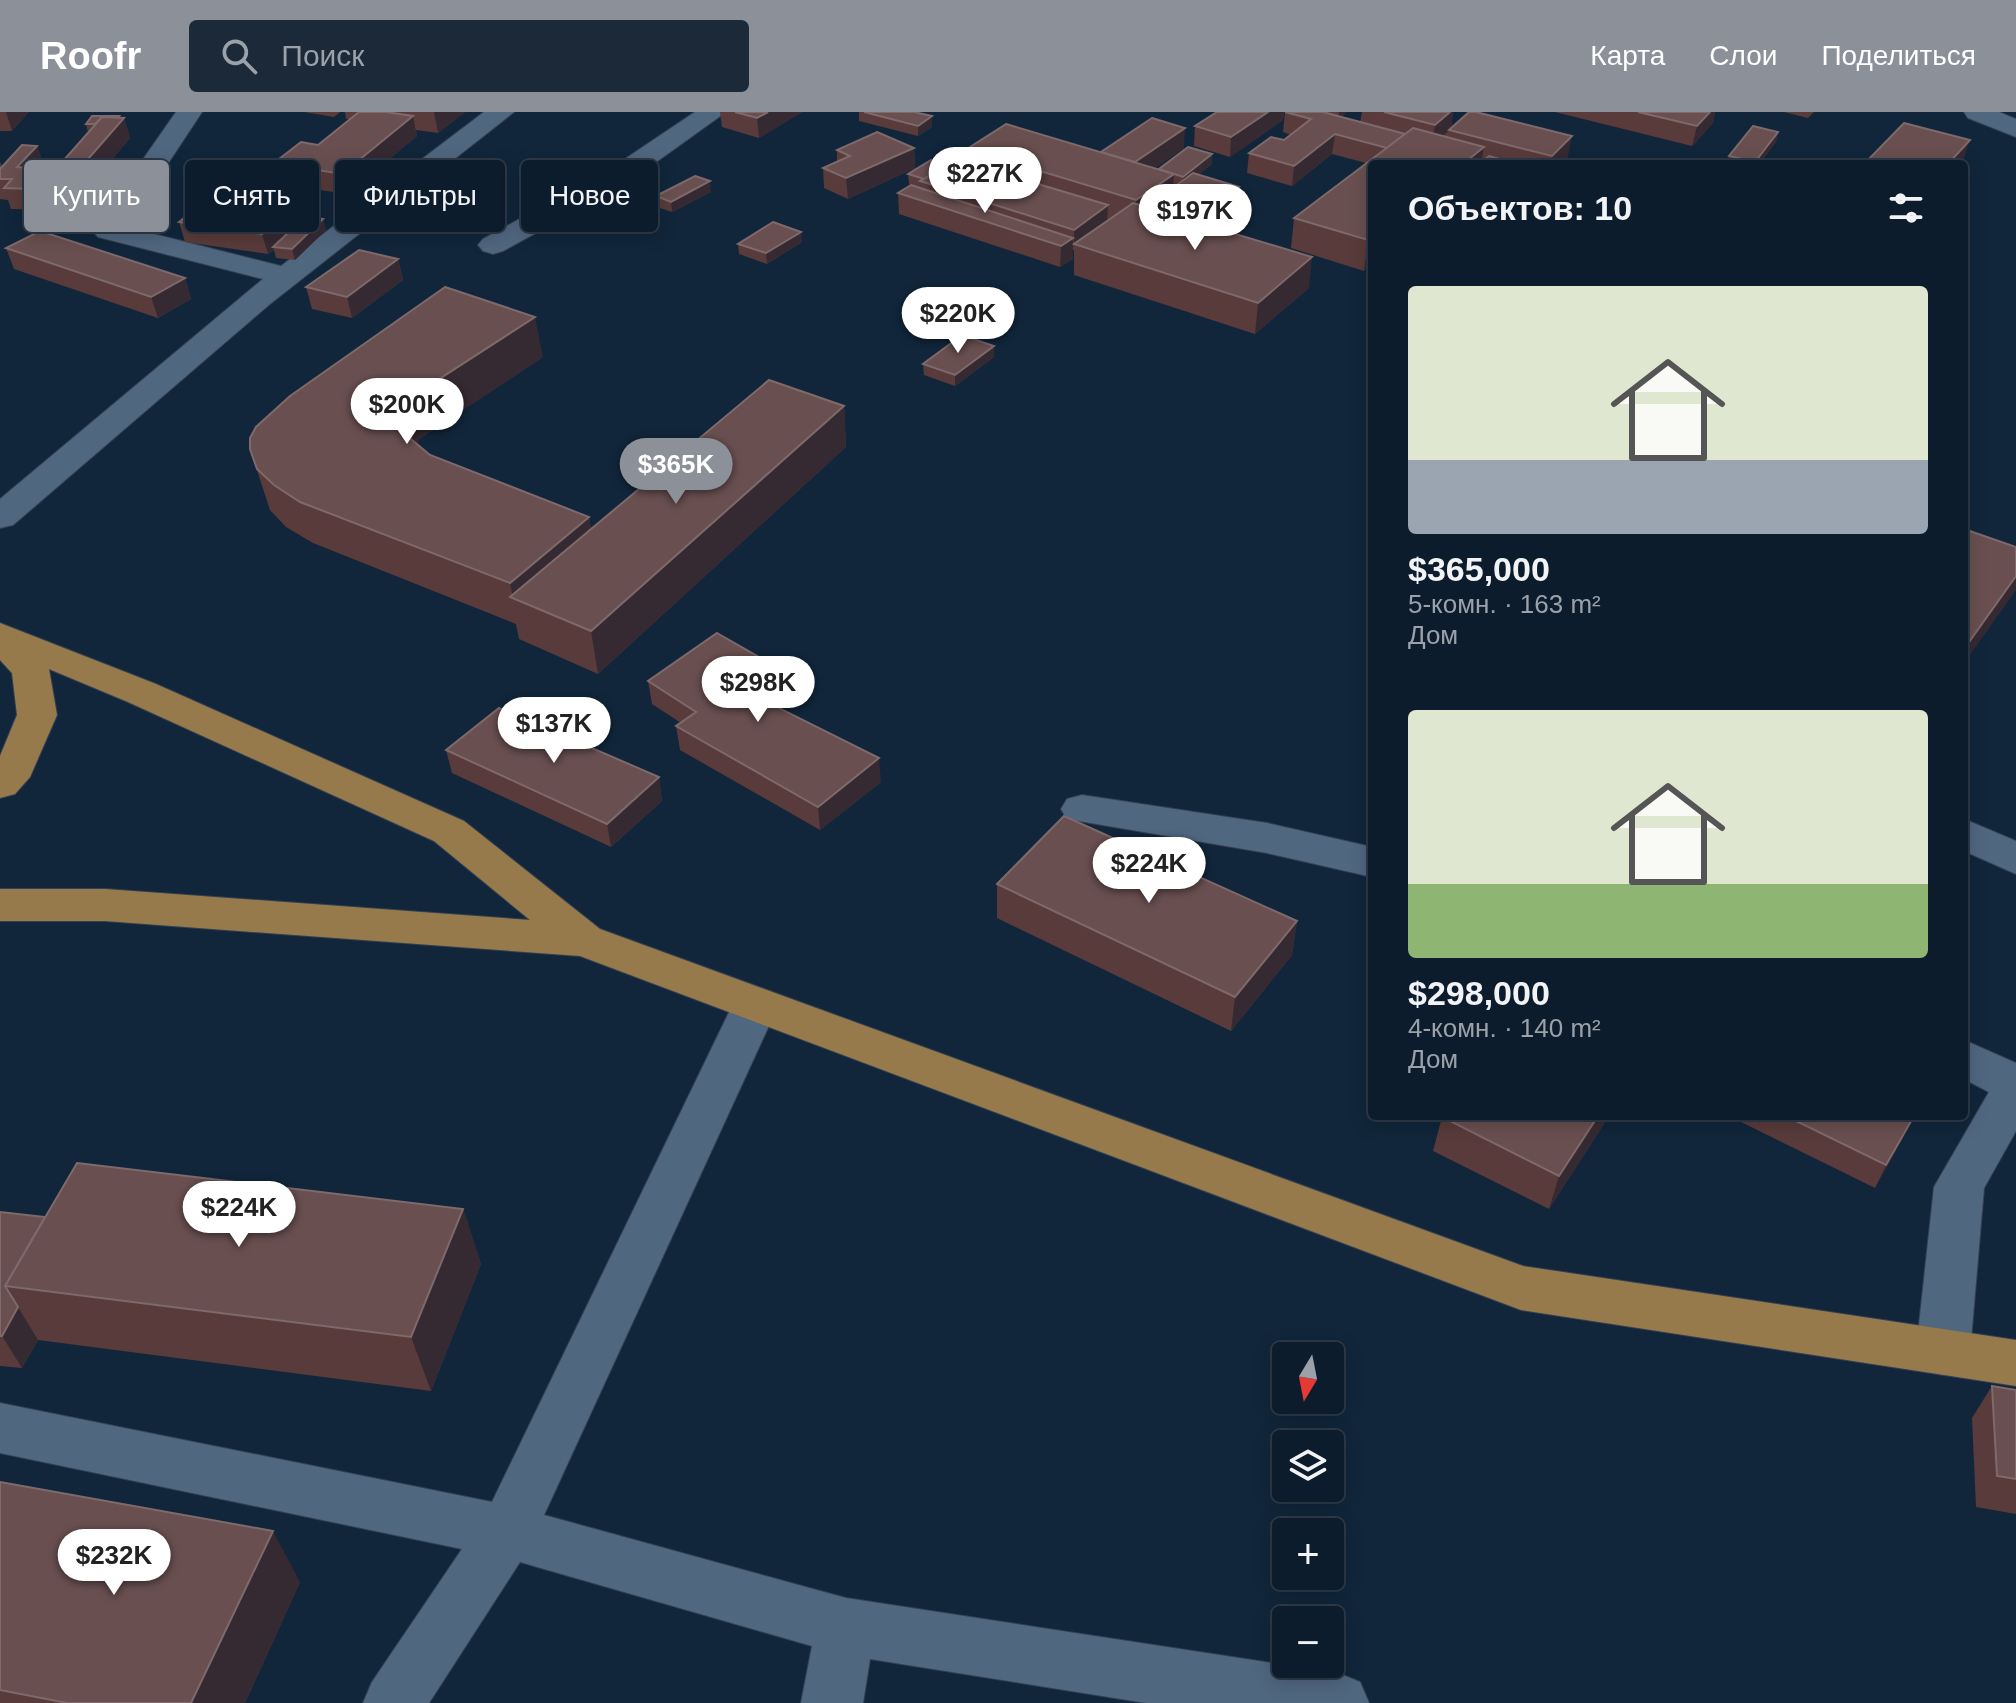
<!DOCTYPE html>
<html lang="ru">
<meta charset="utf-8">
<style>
body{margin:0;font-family:Arial,sans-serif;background:#1b2938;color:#f1f3f6;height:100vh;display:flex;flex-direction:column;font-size:30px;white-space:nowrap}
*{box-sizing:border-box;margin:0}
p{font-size:26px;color:#9aa1a9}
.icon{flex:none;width:44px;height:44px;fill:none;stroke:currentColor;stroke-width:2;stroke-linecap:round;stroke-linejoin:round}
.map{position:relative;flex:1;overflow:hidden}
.side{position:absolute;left:1368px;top:48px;width:600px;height:960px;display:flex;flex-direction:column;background:#0d1c2c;border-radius:8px;box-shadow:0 4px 20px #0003,0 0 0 2px #2d3a48}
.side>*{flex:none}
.banner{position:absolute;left:24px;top:48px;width:760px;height:72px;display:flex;gap:16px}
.needle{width:52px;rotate:190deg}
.fabs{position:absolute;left:1272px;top:1230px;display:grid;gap:16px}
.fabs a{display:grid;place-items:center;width:72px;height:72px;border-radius:8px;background:#0d1c2c;box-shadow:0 4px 20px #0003,0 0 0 2px #2d3a48;font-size:40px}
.price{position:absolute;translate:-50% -68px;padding:0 18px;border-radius:28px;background:#fff;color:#222;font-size:26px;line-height:52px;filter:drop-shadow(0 2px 4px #0008)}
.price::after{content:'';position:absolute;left:50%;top:48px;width:24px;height:18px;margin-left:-12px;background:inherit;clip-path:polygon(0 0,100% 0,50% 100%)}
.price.selected{background:#8c9099;color:#fff}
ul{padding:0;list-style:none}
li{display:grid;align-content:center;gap:16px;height:424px;padding:0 40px}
li span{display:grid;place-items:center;height:248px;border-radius:8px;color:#555}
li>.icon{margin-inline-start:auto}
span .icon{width:144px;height:144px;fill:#fffc;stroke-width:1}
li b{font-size:34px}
h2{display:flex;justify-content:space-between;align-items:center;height:96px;padding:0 40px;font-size:34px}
.chip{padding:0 28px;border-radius:8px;background:#0d1c2c;box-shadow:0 4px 20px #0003,0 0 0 2px #2d3a48;font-size:28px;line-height:72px}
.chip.selected{background:#8c9099;color:#fff}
header{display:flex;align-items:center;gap:48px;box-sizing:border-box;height:112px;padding:0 40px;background:#8c9099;color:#fff}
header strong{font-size:38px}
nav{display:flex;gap:44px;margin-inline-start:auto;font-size:28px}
.search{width:560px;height:72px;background:#1b2938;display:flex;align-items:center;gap:20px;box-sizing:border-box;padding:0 28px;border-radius:8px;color:#9aa1a9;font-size:30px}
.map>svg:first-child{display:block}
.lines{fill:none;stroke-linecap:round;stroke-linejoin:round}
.street-casing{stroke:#344152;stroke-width:2}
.primary-casing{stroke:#344152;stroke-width:2}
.street{fill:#506780;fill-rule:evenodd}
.primary{fill:#977a4b;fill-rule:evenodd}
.wall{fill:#593b3b}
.shaded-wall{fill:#362a32}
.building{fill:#694f50;stroke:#7e696b;stroke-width:2}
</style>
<header>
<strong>Roofr</strong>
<div class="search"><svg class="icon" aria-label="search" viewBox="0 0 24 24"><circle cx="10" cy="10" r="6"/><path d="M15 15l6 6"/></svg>Поиск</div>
<nav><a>Карта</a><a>Слои</a><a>Поделиться</a></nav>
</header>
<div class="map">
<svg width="2016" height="1591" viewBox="0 0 2016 1591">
<rect width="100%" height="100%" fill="#11263b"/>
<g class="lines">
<g class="street-casing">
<g id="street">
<polygon points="176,0 202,0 126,115 281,154 484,0 514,0 270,192 13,413 0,416 0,387 263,167 98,125 93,119"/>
<polygon points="695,0 726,0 627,71 503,139 493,142 483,139 478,133 483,127 607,59"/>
<polygon points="1964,0 1999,0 2016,7 2016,25 1968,6"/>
<polygon points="1082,683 1267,711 1372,735 1372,765 1267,741 1067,707 1061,697 1067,687"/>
<polygon points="1964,707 2016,729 2016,762 1964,739"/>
<polygon points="756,875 772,880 779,892 544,1403 846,1486 1338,1561 1360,1570 1369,1591 1146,1591 870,1547 863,1591 801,1591 812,1534 520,1450 429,1591 363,1591 372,1570 462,1437 0,1341 0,1291 492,1390 733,892 740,880"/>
<polygon points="1964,928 2016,951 2016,1019 1984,1076 1970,1240 1962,1256 1943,1263 1924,1256 1916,1240 1934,1075 1989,980 1964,967"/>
</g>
</g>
<g class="primary-casing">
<polygon id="primary" points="0,511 156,572 464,709 600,817 1523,1154 2016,1228 2016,1274 1521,1198 580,844 105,809 0,809 0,777 105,777 530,808 434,729 128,590 49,557 57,603 30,665 15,682 0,686 0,644 17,603 12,561 0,548"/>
</g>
<use href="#street" class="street"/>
<use href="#primary" class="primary"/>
</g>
<g class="wall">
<polygon points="0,0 29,0 12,19 0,19"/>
<polygon points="304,0 340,0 334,5"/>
<polygon points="345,0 465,0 438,21 416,18 417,24 347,82 280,72 274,51 318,33 349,7 346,7"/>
<polygon points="720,0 802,0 759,26 722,15"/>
<polygon points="859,0 914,0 932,4 932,15 918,24 859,9"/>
<polygon points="1217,0 1284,0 1283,8 1230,45 1194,34 1195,14"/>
<polygon points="1285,0 1347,0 1341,5 1360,10 1362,0 1453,0 1451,16 1568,44 1560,52 1372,52 1372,152 1364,159 1291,136 1294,106 1366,51 1332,42 1292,74 1247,61 1249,41 1284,28 1291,23 1283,20"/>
<polygon points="1555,0 1715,0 1713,11 1692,34"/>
<polygon points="1784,0 1814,0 1808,6"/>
<polygon points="119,5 124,6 130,26 69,98 11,97 8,88 0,87 0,50 2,55 37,34 44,54 42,56 56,57 88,20 86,12"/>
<polygon points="1778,20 1776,30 1759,52 1727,52 1729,44"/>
<polygon points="914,36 915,56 848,87 824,76 823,56 837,49 837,38"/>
<polygon points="1184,36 1155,56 1159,57 1212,52 1198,63 1239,75 1237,95 1212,115 1309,176 1255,222 1074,163 1074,138 1073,138 1073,147 1060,155 899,102 898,81 911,73 909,72 908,62 945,53 967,51 967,37 1101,40"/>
<polygon points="270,65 252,79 303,86 308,105 323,107 326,118 295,148 276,146 274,138 268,142 185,130 179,110 209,85 207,78"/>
<polygon points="711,80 672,100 657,95 656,84"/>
<polygon points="802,130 767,152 739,142 738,132"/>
<polygon points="6,136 185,166 191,187 158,206 14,157"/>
<polygon points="398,147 403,168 352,206 312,197 306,175"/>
<polygon points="994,234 994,245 955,274 924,263 923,252"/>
<polygon points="543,245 419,327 417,332 430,343 589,405 591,417 844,294 846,335 598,562 519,527 516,512 313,431 286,415 270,398 250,337"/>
<polygon points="648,569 769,572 753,584 881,670 820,718 680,638 676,614 681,611 652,592"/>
<polygon points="446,638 659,665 662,689 611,735 452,661"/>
<polygon points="997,772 1297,809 1292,843 1231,919 997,806"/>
<polygon points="1609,1004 1549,1097 1433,1039 1442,1005"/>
<polygon points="1729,1004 1914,1004 1875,1076"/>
<polygon points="463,1097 481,1152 431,1279 38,1228 22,1256 0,1254 0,1100 45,1105"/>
<polygon points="1992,1274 2016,1278 2016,1402 1976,1395 1972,1306"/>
<polygon points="0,1370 300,1470 245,1591 0,1591"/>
</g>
<g class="shaded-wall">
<polygon points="6,0 29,0 12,19"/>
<polygon points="434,0 465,0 438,21"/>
<polygon points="768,0 802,0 759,26 757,6"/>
<polygon points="1268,0 1284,0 1283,8 1230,45 1231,25"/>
<polygon points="1339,0 1347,0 1338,8"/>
<polygon points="1450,0 1453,0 1451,17 1432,33 1435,13"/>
<polygon points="1710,0 1715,0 1713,11 1692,34 1697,14"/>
<polygon points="413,4 417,24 347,82 342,62"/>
<polygon points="932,4 932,15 918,24 918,14"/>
<polygon points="124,6 130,26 69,98 61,78"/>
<polygon points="1185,16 1184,36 1131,73 1131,53"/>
<polygon points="1778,20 1776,30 1759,52 1755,52"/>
<polygon points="1335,22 1332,42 1292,74 1294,54"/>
<polygon points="1572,24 1568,44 1560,52 1551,52 1552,44"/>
<polygon points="1970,28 1963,48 1960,52 1948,52"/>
<polygon points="37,34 44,54 25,76 17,55"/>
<polygon points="1484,35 1481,52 1463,52"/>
<polygon points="914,36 915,56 848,87 846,66"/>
<polygon points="1212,42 1212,52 1182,75 1183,65"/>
<polygon points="268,54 270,65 237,92 234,82"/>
<polygon points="1174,62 1172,91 1135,118 1136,88"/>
<polygon points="710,69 711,80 672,100 671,90"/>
<polygon points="1239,75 1237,95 1187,134 1189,113"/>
<polygon points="303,86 309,107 273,135 274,138 268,142 262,122"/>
<polygon points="1108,93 1107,114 1074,132 1074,139 1074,118"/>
<polygon points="323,107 326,118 295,148 292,137"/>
<polygon points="801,120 802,130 767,152 766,141"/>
<polygon points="1372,125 1372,152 1364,159 1368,128"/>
<polygon points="1073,126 1073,147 1060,155 1061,134"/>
<polygon points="1312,145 1309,176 1255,222 1258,191"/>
<polygon points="398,147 403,168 352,206 347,185"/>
<polygon points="185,166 191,187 158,206 151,185"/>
<polygon points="535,205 543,245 419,327 412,348 402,307 410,286"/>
<polygon points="994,234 994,245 955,274 955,263"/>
<polygon points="844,294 846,335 598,562 591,519"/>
<polygon points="589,405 596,447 513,486 510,471"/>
<polygon points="2016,464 2016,478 1964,551 1964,537"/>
<polygon points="766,549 769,572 736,597 733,573"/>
<polygon points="879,646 881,670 820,718 818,695"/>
<polygon points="659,665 662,689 611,735 607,712"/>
<polygon points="1297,809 1292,843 1231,919 1235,885"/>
<polygon points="1598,1004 1609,1004 1549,1097 1559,1064"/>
<polygon points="1914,1004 1903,1026 1875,1076 1886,1053"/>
<polygon points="463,1097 481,1152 431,1279 411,1225"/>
<polygon points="18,1195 38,1228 22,1256 2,1224"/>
<polygon points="273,1419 300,1470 245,1591 191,1591"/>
</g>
<g class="building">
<polygon points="359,0 386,0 413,4 342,62 274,51 301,30 318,33"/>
<polygon points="735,0 768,0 757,6"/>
<polygon points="864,0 914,0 932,4 918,14"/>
<polygon points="1217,0 1268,0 1231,25 1195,14"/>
<polygon points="1285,0 1323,0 1405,22 1387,36 1335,22 1294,54 1249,41 1271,25 1284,28 1311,7"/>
<polygon points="1384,0 1450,0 1435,13"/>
<polygon points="1469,0 1476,0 1572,24 1552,44 1449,18"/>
<polygon points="1638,0 1710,0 1697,14"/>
<polygon points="92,4 119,4 118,5 102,5 95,12 86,12"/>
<polygon points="102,5 124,6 61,78 4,76 12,67 0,67 0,57 22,33 37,34 17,55 56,57"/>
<polygon points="1152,6 1185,16 1135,50 1101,40"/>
<polygon points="1904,11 1970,28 1948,52 1864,52"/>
<polygon points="1006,12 1174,62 1136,88 967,37"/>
<polygon points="1753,14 1778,20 1755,50 1729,44"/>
<polygon points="1413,16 1484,35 1463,52 1372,52 1372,125 1368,128 1294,106"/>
<polygon points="877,20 914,36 846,66 823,56 850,44 837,38"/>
<polygon points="1188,35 1212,42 1183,65 1159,57"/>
<polygon points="1489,44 1516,52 1479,52"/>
<polygon points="955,47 1108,93 1074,118 920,69"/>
<polygon points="931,48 945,53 924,67 908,62"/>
<polygon points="241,51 268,54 239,78 221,75 216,79 207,78"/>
<polygon points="1193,61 1239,75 1194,109 1147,95"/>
<polygon points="695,64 710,69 671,90 656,84"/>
<polygon points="911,73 1073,126 1061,134 898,81"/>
<polygon points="221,75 303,86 262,122 179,110"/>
<polygon points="1133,91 1312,145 1258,191 1074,132"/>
<polygon points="305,105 323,107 292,137 273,135"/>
<polygon points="773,110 801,120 766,141 738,132"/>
<polygon points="40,119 185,166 151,185 6,136"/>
<polygon points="359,138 398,147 347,185 306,175"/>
<polygon points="445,175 535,205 410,286 402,307 406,323 430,343 589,405 510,471 300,390 274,373 257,357 250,337 250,326 256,315 290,284"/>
<polygon points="962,223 994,234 955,263 923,252"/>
<polygon points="769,268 844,294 591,519 510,485"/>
<polygon points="1964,417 2016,435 2016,464 1964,537"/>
<polygon points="717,521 766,549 733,573 879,646 818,695 676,614 696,600 648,569"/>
<polygon points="499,596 659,665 607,712 446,638"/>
<polygon points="1064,704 1297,809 1235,885 997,772"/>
<polygon points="1442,1004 1598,1004 1559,1064 1442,1005"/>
<polygon points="1786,1004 1914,1004 1886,1053"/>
<polygon points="77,1051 463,1097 411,1225 5,1174"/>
<polygon points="0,1100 45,1105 5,1174 18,1195 2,1224 0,1224"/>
<polygon points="1992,1274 2016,1278 2016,1367 1997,1364"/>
<polygon points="0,1370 273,1419 191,1591 67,1591 0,1578"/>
</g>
</svg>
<div class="fabs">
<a><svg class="needle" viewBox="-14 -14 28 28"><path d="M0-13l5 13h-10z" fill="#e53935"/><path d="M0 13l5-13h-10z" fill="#9aa1a9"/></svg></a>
<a><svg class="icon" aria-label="layers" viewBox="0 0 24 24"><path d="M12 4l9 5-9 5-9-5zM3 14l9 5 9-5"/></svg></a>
<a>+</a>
<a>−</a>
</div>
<b class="price" style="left:985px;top:103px">$227K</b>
<b class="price" style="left:1195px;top:140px">$197K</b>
<b class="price" style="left:958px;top:243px">$220K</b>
<b class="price" style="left:407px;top:334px">$200K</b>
<b class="price selected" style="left:676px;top:394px">$365K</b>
<b class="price" style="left:758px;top:612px">$298K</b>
<b class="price" style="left:554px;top:653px">$137K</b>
<b class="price" style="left:1149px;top:793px">$224K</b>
<b class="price" style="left:239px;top:1137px">$224K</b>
<b class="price" style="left:114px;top:1485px">$232K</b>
<div class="banner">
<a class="chip selected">Купить</a>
<a class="chip">Снять</a>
<a class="chip">Фильтры</a>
<a class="chip">Новое</a>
</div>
<section class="side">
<h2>Объектов: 10<svg class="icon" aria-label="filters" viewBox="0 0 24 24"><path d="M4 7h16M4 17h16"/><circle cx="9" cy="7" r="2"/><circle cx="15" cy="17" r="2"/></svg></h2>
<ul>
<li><span style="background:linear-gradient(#dfe7d0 70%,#9aa5b1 0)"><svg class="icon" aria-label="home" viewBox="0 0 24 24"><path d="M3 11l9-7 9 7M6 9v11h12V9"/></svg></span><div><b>$365,000</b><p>5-комн. · 163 m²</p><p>Дом</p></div></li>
<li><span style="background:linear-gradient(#dfe7d0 70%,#8fb573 0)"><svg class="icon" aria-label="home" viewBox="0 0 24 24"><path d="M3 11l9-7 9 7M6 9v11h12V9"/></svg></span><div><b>$298,000</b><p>4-комн. · 140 m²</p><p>Дом</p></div></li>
</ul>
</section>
</div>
